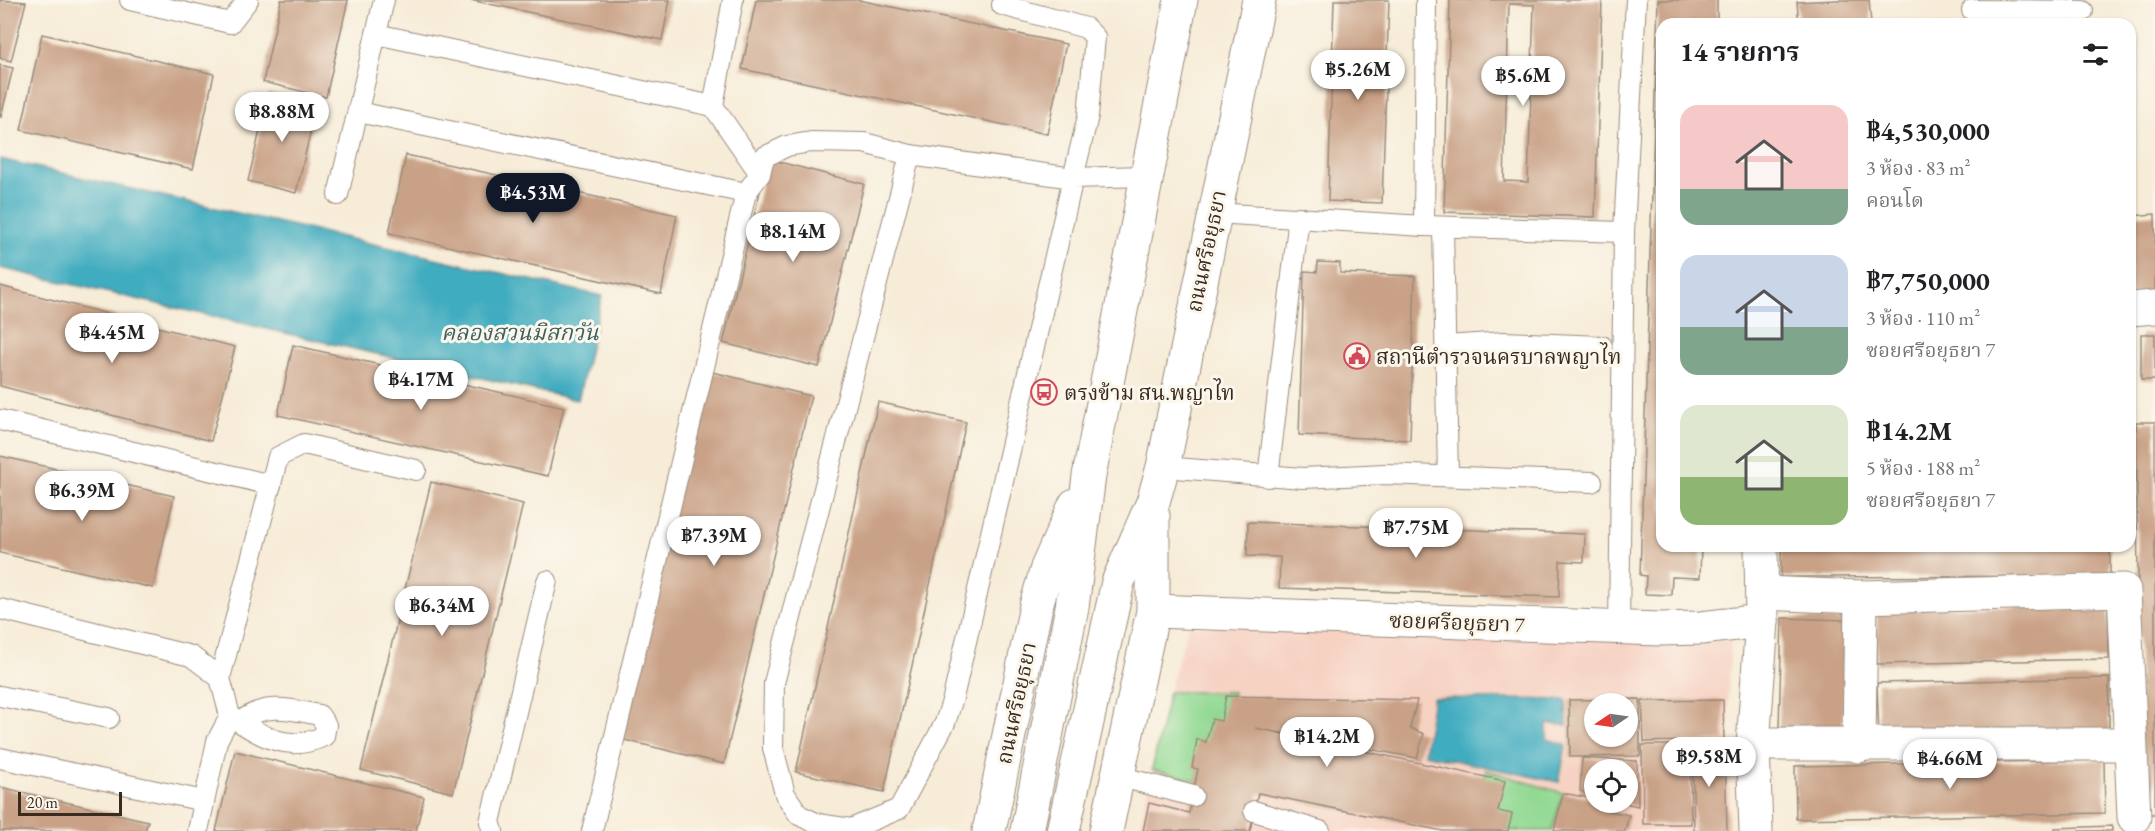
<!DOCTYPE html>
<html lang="th">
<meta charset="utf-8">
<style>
body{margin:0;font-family:"EB Garamond","Noto Serif Thai",serif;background:#f6f6f6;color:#202124;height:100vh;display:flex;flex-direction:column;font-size:22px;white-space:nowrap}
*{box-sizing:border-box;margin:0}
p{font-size:20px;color:#757577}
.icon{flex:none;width:33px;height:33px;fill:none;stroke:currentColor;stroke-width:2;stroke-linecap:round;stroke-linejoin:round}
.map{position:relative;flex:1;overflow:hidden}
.side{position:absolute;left:1656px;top:18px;width:480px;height:534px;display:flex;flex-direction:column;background:#fff;border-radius:18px;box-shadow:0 2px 4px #0004}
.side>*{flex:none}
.needle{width:39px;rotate:257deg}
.controls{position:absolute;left:1584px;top:693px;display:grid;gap:12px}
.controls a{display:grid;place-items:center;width:54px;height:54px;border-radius:50%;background:#fff;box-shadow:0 2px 4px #0004;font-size:30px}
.scale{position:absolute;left:18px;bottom:15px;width:104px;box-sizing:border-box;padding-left:6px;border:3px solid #3b2a1e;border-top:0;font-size:16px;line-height:21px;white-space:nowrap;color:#3b2a1e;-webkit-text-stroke:4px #fbf7ec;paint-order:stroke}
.price{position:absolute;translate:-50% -51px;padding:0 14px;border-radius:21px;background:#fff;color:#222;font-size:20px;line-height:39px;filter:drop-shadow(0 2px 3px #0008)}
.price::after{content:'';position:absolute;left:50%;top:36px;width:18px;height:14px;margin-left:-9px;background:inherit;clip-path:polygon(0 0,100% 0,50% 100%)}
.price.on{background:#111827;color:#fff}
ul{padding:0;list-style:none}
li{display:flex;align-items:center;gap:18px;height:150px;padding:0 24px}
li span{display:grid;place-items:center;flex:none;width:168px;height:120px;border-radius:18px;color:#555}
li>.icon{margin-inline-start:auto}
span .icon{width:72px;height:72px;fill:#fffc;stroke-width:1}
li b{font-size:26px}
h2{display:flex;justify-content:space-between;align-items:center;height:72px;padding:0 24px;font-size:26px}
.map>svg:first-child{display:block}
.built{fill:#f6d2c3;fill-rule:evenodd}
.green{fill:#92d993;stroke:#668258;stroke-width:1.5}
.water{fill:#40acbf;stroke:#3e6b6e;stroke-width:1.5}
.building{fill:#c9a186;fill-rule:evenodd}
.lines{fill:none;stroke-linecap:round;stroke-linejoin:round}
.lane-casing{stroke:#998b7b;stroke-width:22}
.street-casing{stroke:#998b7b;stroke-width:35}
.secondary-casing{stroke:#998b7b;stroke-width:35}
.lane{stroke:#fff;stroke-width:20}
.street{stroke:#fff;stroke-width:33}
.secondary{stroke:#fff;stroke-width:33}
.labels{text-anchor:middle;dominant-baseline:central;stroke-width:6;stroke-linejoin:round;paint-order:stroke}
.street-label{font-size:21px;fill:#3b2a1e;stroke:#fbf7ec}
.poi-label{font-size:21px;fill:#3b2a1e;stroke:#fbf7ec;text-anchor:start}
.water-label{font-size:22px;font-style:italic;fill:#3d5e5e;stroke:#fbf7ec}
</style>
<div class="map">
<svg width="2155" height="831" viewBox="0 0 2155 831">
<rect width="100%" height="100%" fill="#fbf7ec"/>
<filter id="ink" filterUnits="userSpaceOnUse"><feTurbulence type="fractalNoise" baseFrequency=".0167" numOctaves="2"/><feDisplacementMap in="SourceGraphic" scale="12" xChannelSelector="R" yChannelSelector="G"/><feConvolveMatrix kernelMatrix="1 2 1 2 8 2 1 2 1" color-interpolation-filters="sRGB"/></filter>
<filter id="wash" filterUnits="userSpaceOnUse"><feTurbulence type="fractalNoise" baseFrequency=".008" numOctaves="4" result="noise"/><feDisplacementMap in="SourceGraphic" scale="24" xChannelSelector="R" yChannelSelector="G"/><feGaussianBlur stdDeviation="1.35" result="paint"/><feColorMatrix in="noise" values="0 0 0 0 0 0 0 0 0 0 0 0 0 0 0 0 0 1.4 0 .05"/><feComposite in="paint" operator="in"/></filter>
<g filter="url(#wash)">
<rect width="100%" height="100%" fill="#f7ecd8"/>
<path class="built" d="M1188,626L1731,641L1728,696L1730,831H1139L1169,692ZM1594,704H1628V736H1594ZM1594,770H1628V802H1594Z"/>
<g class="green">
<polygon points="1169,692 1233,692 1216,785 1152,770"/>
<polygon points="1486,770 1563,793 1552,831 1468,831"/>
</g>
<g class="water">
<polygon points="0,159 602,296 578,400 0,268"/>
<polygon points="1433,698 1566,700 1567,725 1547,724 1547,739 1566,745 1559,782 1424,754"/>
</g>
<g id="blocks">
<g class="building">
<polygon points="0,0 26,2 11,61 0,58"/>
<polygon points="281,0 348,0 326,97 263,82"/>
<polygon points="470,0 670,0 662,40"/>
<polygon points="756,0 859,0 1066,44 1047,134 742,69"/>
<polygon points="1334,0 1389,0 1382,203 1328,201"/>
<path d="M1450,0H1602L1595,217L1444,212ZM1509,4L1534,5L1528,182L1504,181Z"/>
<polygon points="1658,0 1717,0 1717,24 1662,24 1662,546 1701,546 1700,578 1672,577 1671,595 1645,594 1646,576 1640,575"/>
<polygon points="1837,0 1869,0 1871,24 1799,24 1797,2"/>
<polygon points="42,34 214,74 193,169 21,130"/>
<polygon points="0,65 13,68 1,117 0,117"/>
<polygon points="269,93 317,105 296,193 248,181"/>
<polygon points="406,155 677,215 661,294 389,233"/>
<polygon points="768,159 864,184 819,367 723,343"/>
<polygon points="2155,214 2155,292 2130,294 2130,216"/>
<polygon points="1318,262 1340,263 1340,273 1415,276 1410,440 1299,435 1304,271 1317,272"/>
<polygon points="0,286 235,347 211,441 0,386"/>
<rect x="2141" y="334" width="14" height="46"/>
<polygon points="293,345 564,407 548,476 278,415"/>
<polygon points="704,370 811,396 724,764 616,738"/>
<polygon points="878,402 966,422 884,792 796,772"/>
<polygon points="2136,422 2155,422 2155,814 2141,814"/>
<polygon points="0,456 174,496 153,588 0,553"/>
<polygon points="431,482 523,504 453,793 361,770"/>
<polygon points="1248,522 1585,534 1584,562 1560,561 1559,597 1279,588 1280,557 1247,556"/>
<polygon points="1781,546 2110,546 2110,576 1781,577"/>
<polygon points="2108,604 2109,659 1877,664 1877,609"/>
<polygon points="1782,618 1846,620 1843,729 1779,727"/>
<polygon points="2109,678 2109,733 1879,738 1877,683"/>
<polygon points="1226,696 1417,700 1410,728 1424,734 1417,758 1255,728 1505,781 1498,811 1512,814 1508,831 1443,831 1258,793 1250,831 1143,831 1149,803 1189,813 1198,769 1192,768 1197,739 1206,742 1212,719 1221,721"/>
<path d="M1640,699V756L1570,757L1569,700ZM1594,704H1628V736H1594Z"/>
<polygon points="1723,700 1724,740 1644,742 1642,701"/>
<polygon points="1642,745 1690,745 1691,824 1643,824"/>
<polygon points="1692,745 1725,745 1727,831 1694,831"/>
<polygon points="235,751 424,797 416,831 216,831"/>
<polygon points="1582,758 1637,761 1638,806 1628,804 1628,770 1594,770 1594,795 1580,791"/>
<polygon points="2104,760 2105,813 1796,819 1795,766"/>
<polygon points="0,787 148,821 145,831 0,831"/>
<polygon points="1563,793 1594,799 1594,802 1600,802 1599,809 1629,815 1625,831 1554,831"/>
<polygon points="2112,826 2112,831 2055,831 2055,828"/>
</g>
</g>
</g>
<g filter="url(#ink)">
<use href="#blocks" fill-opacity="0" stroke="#998b7b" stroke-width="1.5"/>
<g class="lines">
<g class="lane-casing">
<g id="lane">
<polyline points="130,0 230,23 248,0"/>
<polyline points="1972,10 2083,11"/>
<polyline points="376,34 713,106 760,174"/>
<polyline points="713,106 733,0"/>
<polyline points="358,112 746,193 592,831"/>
<polyline points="910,155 774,683 773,748 785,794 799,815 818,824 851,829 899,809 945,723 953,698 1073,178 1146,176"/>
<polyline points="746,193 760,174 764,157 787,146 811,142 864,143 910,155 1073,178 1088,116 1095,37 1086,28 1002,5"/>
<polyline points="338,195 384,0"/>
<polyline points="1214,213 1424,226 1624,232"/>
<polyline points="1424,226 1426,0"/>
<polyline points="1443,227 1448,476"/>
<polyline points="1447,346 1504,342 1602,346"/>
<polyline points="0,420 271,485"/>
<polyline points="1163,467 1303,478 1385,474 1592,482"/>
<polyline points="1268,477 1299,217"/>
<polyline points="0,609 191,656 220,678 230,716"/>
<polyline points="1619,628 1624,232 1636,0"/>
<polyline points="220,678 278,457 304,444 416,470"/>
<polyline points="0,696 109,718"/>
<polyline points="0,758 204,801"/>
<polyline points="1118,776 1193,796"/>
<polyline points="1254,811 1320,831"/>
<path d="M198,831L217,741L230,716C260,735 288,754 324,736L326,725L319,715C290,709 264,702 240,722"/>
<polyline points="493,831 490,822 547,581"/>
</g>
</g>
<g class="street-casing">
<g id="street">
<polyline points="2130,309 2155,307"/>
<polyline points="1762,593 1861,597 2124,590 2134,817"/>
<polyline points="1153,611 1660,629 1701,628 1762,621"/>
<polyline points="1753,744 2130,744"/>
<polyline points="1859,746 1861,597"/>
<polyline points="1756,831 1753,744 1762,621 1761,546"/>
</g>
</g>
<g class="secondary-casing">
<g id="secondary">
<polyline points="989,831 1036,606 1047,568 1075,505"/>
<polyline points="1027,831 1072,607 1089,476 1181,0"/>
<polyline points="1063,831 1118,582 1153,502 1163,467 1259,0"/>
<polyline points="1106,831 1153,611 1153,516"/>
</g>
</g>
<use href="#lane" class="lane"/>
<use href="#street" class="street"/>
<use href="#secondary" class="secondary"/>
</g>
</g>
<defs>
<g id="civic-ring" transform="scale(1.35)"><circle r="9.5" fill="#fbf7ec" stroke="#d1495b" stroke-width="1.5"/><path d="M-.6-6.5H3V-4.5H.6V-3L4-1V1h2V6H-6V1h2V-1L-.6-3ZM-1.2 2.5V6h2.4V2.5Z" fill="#d1495b"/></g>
<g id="bus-ring" transform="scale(1.35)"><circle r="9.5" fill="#fbf7ec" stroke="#d1495b" stroke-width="1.5"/><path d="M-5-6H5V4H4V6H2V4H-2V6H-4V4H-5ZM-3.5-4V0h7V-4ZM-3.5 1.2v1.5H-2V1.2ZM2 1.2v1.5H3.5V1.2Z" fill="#d1495b"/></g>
</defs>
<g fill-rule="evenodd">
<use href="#civic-ring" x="1357" y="356"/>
<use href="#bus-ring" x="1044" y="392"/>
</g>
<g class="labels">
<g class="street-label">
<text transform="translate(1206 251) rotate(-78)">ถนนศรีอยุธยา</text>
<text transform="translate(1457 622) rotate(2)">ซอยศรีอยุธยา 7</text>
<text transform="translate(1016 703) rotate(-78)">ถนนศรีอยุธยา</text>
</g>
<g class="poi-label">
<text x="1376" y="356">สถานีตำรวจนครบาลพญาไท</text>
<text x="1064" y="392">ตรงข้าม สน.พญาไท</text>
</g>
<g class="water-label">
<text x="520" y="332">คลองสวนมิสกวัน</text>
</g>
</g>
</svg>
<div class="controls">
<a><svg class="needle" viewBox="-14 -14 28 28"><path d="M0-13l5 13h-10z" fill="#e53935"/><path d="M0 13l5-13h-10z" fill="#757577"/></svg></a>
<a><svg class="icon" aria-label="locate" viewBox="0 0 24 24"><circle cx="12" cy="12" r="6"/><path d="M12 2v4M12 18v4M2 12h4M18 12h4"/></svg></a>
</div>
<div class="scale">20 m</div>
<b class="price" style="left:1358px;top:101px">฿5.26M</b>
<b class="price" style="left:1523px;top:107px">฿5.6M</b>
<b class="price" style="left:282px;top:143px">฿8.88M</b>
<b class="price on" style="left:533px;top:224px">฿4.53M</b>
<b class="price" style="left:793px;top:263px">฿8.14M</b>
<b class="price" style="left:112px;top:364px">฿4.45M</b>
<b class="price" style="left:421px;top:411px">฿4.17M</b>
<b class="price" style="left:82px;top:522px">฿6.39M</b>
<b class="price" style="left:1416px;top:559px">฿7.75M</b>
<b class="price" style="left:714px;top:567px">฿7.39M</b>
<b class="price" style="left:442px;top:637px">฿6.34M</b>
<b class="price" style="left:1327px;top:768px">฿14.2M</b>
<b class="price" style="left:1709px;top:788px">฿9.58M</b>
<b class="price" style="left:1950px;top:790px">฿4.66M</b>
<section class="side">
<h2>14 รายการ<svg class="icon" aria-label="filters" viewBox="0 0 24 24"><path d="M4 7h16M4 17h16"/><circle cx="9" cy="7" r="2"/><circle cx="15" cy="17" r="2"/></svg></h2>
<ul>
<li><span style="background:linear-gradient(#f6c9c9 70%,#7fa58c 0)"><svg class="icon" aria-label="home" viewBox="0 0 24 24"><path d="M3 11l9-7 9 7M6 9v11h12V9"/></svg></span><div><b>฿4,530,000</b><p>3 ห้อง · 83 m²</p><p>คอนโด</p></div></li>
<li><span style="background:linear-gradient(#c9d6e8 60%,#7fa58c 0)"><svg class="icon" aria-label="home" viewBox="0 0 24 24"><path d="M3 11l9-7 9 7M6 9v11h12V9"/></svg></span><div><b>฿7,750,000</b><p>3 ห้อง · 110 m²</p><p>ซอยศรีอยุธยา 7</p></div></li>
<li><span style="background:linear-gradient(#dfe7d0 60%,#8fb573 0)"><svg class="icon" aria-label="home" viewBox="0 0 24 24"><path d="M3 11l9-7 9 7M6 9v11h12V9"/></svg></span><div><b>฿14.2M</b><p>5 ห้อง · 188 m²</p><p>ซอยศรีอยุธยา 7</p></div></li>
</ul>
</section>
</div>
